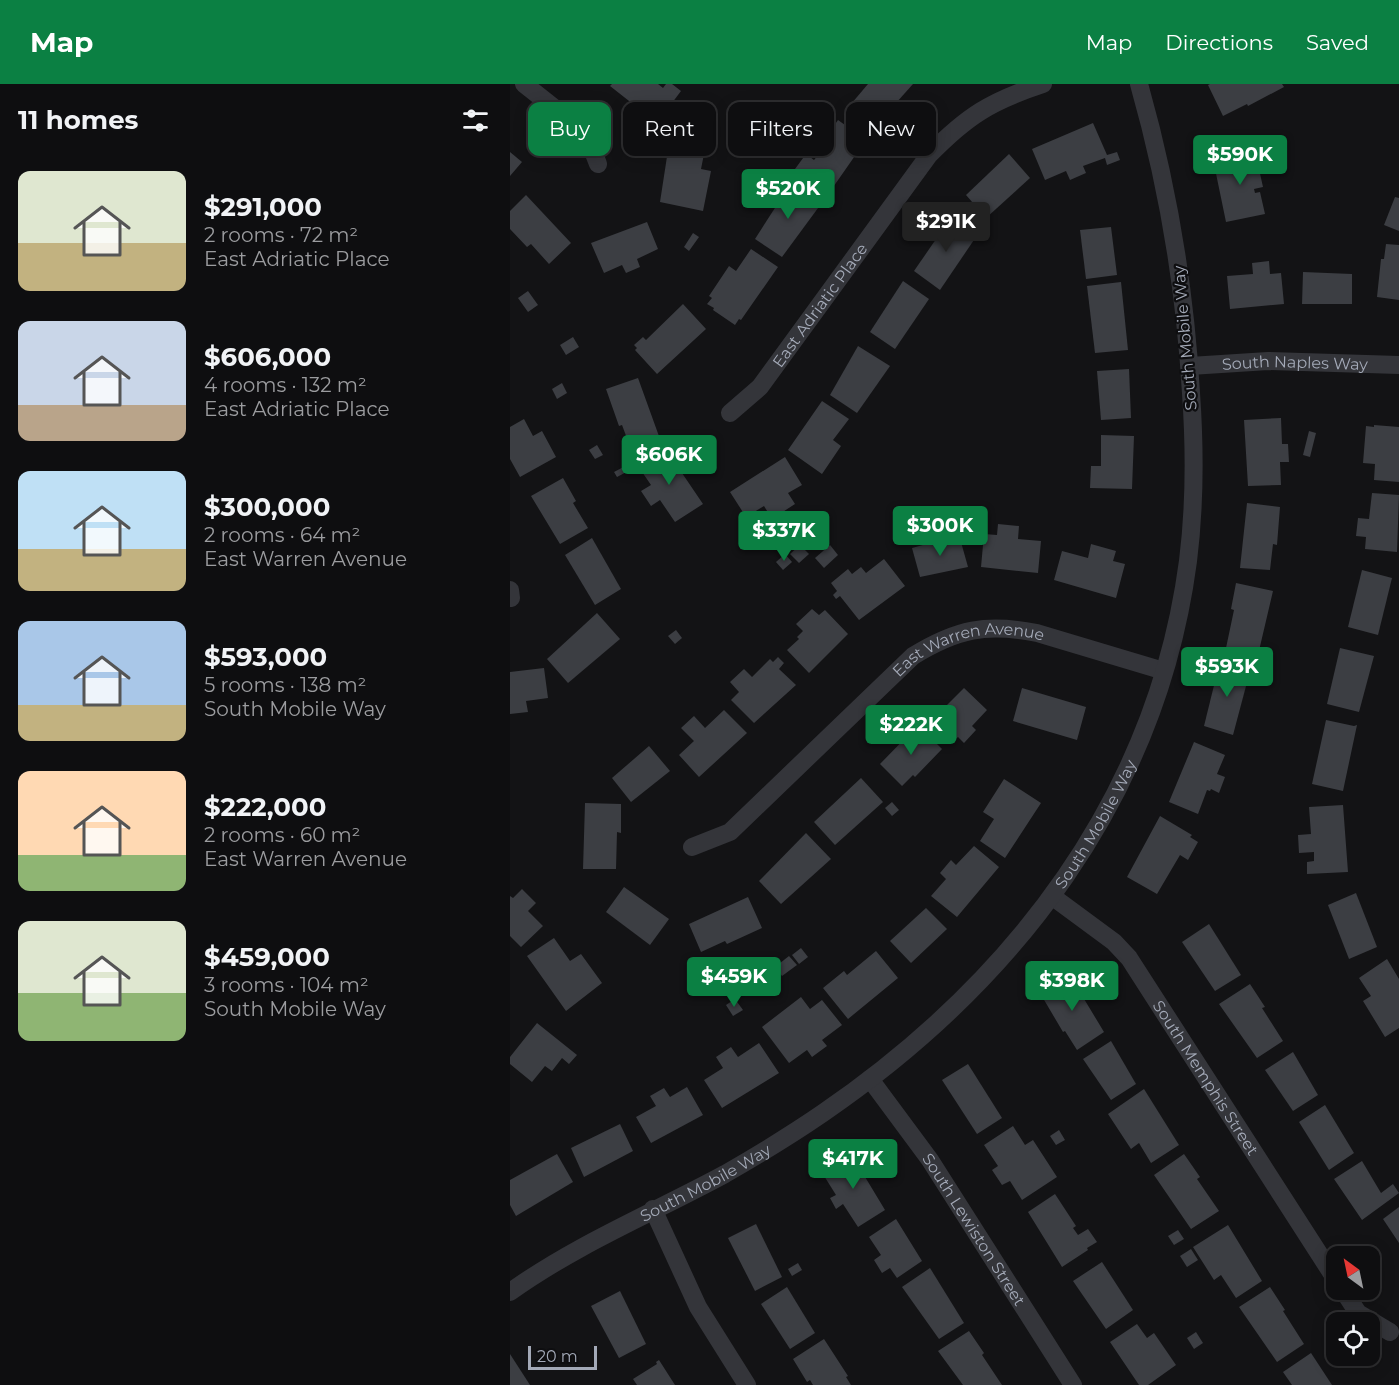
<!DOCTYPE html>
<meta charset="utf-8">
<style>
body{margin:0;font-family:Montserrat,sans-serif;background:#1c1c1e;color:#f1f3f6;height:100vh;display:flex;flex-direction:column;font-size:22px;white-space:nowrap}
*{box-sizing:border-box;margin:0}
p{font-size:20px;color:#9b9c9f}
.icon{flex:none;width:33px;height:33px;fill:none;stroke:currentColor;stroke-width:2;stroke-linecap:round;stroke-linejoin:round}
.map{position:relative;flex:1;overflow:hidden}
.drawer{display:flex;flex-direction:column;background:#0e0e10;width:510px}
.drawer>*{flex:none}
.banner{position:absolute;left:18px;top:18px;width:570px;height:54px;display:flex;gap:12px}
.needle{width:39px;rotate:327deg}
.tools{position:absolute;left:816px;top:1162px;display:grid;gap:12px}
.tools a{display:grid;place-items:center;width:54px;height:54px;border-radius:12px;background:#0e0e10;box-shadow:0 3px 15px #0003,0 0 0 2px #2e2e30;font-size:30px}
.scale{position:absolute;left:18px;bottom:15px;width:69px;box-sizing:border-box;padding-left:6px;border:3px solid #a3a9b7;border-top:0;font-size:16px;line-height:21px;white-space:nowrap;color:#a3a9b7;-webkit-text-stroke:4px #0e0e10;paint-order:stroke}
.price{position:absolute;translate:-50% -51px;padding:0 14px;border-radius:6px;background:#0b8043;color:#fff;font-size:20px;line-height:39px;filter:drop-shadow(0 2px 3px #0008)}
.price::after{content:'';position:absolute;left:50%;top:36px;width:18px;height:14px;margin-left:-9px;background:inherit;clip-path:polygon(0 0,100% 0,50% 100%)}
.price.on{background:#222;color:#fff}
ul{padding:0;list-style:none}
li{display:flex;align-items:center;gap:18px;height:150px;padding:0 18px}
li span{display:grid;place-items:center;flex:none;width:168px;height:120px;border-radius:12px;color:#555}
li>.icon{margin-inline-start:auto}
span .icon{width:72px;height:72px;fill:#fffc;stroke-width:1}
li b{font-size:26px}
h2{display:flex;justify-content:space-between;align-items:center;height:72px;padding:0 18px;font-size:26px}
.chip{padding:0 21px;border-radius:12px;background:#0e0e10;box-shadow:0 3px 15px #0003,0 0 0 2px #2e2e30;font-size:21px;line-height:54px}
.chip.on{background:#0b8043;color:#fff}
header{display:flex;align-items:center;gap:36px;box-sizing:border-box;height:84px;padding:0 30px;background:#0b8043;color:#fff}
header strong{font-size:28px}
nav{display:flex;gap:33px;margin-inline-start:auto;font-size:21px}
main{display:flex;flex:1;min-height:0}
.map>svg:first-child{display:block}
.building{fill:#3c3e43}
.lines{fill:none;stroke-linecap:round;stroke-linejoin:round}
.street{stroke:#34353a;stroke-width:18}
.labels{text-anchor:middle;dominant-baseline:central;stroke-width:4.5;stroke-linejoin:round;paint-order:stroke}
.street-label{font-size:16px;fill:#a3a9b7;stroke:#0e0e10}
</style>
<header>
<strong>Map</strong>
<nav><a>Map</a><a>Directions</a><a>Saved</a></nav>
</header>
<main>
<section class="drawer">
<h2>11 homes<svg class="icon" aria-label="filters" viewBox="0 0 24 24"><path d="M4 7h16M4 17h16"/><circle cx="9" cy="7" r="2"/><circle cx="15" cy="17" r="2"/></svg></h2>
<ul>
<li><span style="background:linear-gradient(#dfe7d0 60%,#c2b280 0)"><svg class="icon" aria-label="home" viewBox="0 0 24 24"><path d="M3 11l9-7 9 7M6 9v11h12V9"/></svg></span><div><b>$291,000</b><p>2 rooms · 72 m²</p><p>East Adriatic Place</p></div></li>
<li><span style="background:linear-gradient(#c9d6e8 70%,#b9a48a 0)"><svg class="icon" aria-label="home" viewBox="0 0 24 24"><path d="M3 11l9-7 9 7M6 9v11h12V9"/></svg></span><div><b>$606,000</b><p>4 rooms · 132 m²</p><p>East Adriatic Place</p></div></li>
<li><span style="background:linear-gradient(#bfe0f5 65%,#c2b280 0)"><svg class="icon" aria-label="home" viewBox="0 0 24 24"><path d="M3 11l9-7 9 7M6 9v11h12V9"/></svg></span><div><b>$300,000</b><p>2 rooms · 64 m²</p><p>East Warren Avenue</p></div></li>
<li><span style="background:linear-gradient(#a9c7e8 70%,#c2b280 0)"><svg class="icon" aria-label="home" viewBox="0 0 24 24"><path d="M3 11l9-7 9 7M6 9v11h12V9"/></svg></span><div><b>$593,000</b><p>5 rooms · 138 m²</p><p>South Mobile Way</p></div></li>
<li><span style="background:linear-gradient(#ffd9b3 70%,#8fb573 0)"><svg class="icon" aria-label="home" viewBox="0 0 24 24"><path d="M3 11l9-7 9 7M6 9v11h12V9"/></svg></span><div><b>$222,000</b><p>2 rooms · 60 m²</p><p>East Warren Avenue</p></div></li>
<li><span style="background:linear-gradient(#dfe7d0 60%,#8fb573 0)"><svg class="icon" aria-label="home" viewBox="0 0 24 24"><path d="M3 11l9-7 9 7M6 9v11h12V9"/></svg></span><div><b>$459,000</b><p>3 rooms · 104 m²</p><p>South Mobile Way</p></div></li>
</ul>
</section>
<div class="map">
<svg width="889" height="1301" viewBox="0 0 889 1301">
<rect width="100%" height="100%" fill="#131315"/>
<g class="building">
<polygon points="102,0 148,0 153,4 156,0 162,0 171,7 147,39 100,2"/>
<polygon points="358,0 403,0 361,47 336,26"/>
<polygon points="700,0 772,0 774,3 738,22 737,20 713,32 698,1"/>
<polygon points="328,36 356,56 319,109 285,85 296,70 304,76 309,70 306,68"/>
<polygon points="583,39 597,71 607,68 610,76 597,81 595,74 573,82 576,89 560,96 556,87 535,96 522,65"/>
<polygon points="160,53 196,60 191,85 201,87 193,127 150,118"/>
<polygon points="745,67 753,103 744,105 745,109 750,108 755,130 716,138 703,75"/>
<polygon points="0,68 12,78 0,92"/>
<polygon points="499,70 520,94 476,134 456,111"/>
<polygon points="281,99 311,120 272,173 245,155"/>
<polygon points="16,111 61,159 39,180 21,160 17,163 0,145 0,127"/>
<polygon points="885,113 889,114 889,147 874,141"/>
<polygon points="442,132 468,150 430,206 404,187"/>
<polygon points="137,138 148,165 127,175 130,183 116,189 112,181 94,189 81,159"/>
<polygon points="601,143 607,191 576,195 570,146"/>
<polygon points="183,149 189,153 179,167 174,163"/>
<polygon points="876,160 889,161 889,216 867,213 871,175 874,175"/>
<polygon points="241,165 268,183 231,236 229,235 225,241 203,226 204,224 197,220 202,214 199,212 219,182 226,187"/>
<polygon points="759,177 760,190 771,189 774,220 720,225 717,192 743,190 742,179"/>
<polygon points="793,188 842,190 842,220 792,220"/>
<polygon points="393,197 419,215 385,265 360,248"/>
<polygon points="611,198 618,266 585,269 577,202"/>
<polygon points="18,207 28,221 18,228 8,214"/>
<polygon points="173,220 196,245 147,290 125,266 127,264 124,261 133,253 136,256"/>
<polygon points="63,253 69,263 56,271 50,261"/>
<polygon points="348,262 380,282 347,329 320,311"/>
<polygon points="619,285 621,334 591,336 587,287"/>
<polygon points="128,294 150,355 121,365 112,341 109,342 96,305"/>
<polygon points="52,299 57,309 47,315 42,305"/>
<polygon points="312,317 339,335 323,356 331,362 312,390 278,366"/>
<polygon points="771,334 772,360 778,360 779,378 770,378 771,401 738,402 734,336"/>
<polygon points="14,335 23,352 32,347 46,373 10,393 0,375 0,343"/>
<polygon points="864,341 889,343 889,398 864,396 865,380 853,379 856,342 864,343"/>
<polygon points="799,347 806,349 800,373 793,371"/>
<polygon points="591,351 624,352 622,405 580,404 581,382 591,382"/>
<polygon points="87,361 93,371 85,375 79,366"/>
<polygon points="155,364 193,420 165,438 150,416 141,422 131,407 141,401 128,382"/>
<polygon points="275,373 292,401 278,409 285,420 262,435 254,422 236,433 220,408"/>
<polygon points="123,378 126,383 107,393 104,388"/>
<polygon points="53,394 66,417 63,419 78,444 50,460 21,412"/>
<polygon points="862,409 889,411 887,468 855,465 856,453 846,452 848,434 859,435"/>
<polygon points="737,419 770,423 767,461 763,460 760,486 730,484"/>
<polygon points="488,440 509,442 508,455 531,457 528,489 471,483 474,450 487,451"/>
<polygon points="449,451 458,483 410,493 402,464"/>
<polygon points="82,454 111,505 85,521 55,471"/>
<polygon points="581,460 606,467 603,477 615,480 606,514 544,496 552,467 578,474"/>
<polygon points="290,461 299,470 289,479 280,470"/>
<polygon points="320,461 328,471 314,484 305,474"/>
<polygon points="275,470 282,478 273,486 266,478"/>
<polygon points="374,475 395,502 349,536 330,512 326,515 323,511 327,507 321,499 338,485 342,490 351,483 356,489"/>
<polygon points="852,486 882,494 868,551 838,543"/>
<polygon points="726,499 763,507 748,571 716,564 724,526 721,525"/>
<polygon points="302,525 309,531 315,526 338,550 299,589 277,566 289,555 287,553 293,547 286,540"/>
<polygon points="87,529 110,555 58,599 37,575"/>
<polygon points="166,546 172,554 165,560 158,552"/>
<polygon points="830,564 864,572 849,628 817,620"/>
<polygon points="268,573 274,579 269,585 286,601 244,639 221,616 229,608 220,598 234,585 242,593 260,575 263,578"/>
<polygon points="710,577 740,587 723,651 694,642"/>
<polygon points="34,584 38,614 16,617 18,628 0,630 0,588"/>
<polygon points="454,604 477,626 462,642 466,646 454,659 448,653 441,659 420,638"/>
<polygon points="512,604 576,623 567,656 503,637"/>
<polygon points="214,626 237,649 189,693 169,671 184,657 171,644 184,632 195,644"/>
<polygon points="816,636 844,642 847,641 833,707 802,700"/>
<polygon points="408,641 432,665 405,693 403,691 392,702 370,680"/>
<polygon points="684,658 715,671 707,690 715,693 709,709 701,705 700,707 697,706 688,730 659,718"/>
<polygon points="139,662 160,687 121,718 102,694"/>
<polygon points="351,694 373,718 325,761 304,738"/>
<polygon points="494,695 531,719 495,774 470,757 484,735 473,728"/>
<polygon points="382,718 389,726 382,732 375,724"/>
<polygon points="75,719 111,720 111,749 107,748 106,785 73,785"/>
<polygon points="833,721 838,788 797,790 797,778 804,777 804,768 789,769 788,751 801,750 799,723"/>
<polygon points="650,732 682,751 680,753 688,758 678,776 670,771 647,810 617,793"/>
<polygon points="296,749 321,775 271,820 249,797"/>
<polygon points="464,762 489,783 447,833 421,812 436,795 430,789 441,776 446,781"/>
<polygon points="114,803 159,835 140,861 96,828"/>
<polygon points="12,805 26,819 18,827 33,842 11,863 0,852 0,812 3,814"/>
<polygon points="846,809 867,863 839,875 818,821"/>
<polygon points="238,813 252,844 217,860 215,857 191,868 179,840"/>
<polygon points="416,824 437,845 401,879 380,857"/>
<polygon points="699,840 731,891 705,907 672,858"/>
<polygon points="44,854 60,877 71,870 92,899 56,927 17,872"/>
<polygon points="291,864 298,873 289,880 282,871"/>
<polygon points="366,867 388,894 338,935 313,904 334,887 337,891"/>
<polygon points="279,872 287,881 272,892 265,883"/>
<polygon points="877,875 889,895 889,944 875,953 853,917 861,912 849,894"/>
<polygon points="559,890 594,948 567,966 555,947 553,948 530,909"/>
<polygon points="740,900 755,923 752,924 773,957 747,974 709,920"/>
<polygon points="291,913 300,925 312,916 332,941 312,956 317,962 302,973 297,966 279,979 252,943"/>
<polygon points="225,915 233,926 223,932 216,921"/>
<polygon points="27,939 67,971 59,980 52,974 42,987 35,982 22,998 0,980 0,973"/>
<polygon points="601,957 626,1000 601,1016 573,975"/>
<polygon points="249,959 269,989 212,1024 194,996 213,984 206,973 221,963 228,973"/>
<polygon points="783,968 808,1011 783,1027 755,986"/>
<polygon points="458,980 492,1034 467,1050 432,996"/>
<polygon points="177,1003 193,1031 141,1059 126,1033 146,1022 140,1012 154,1004 160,1013"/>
<polygon points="634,1005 669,1061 641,1079 629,1059 621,1065 598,1030"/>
<polygon points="815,1021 844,1069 819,1086 789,1038"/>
<polygon points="110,1040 123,1067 74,1093 61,1064"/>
<polygon points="503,1042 515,1061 523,1056 547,1093 512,1116 500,1097 492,1101 482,1086 488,1082 474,1061"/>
<polygon points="549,1046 555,1056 546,1061 540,1052"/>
<polygon points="340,1068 375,1126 348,1143 333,1120 326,1125 320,1114 326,1111 311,1087"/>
<polygon points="47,1070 63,1098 6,1132 0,1121 0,1096"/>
<polygon points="674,1070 690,1093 687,1095 709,1127 681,1145 644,1091"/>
<polygon points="852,1077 871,1109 883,1100 889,1109 852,1136 824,1095"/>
<polygon points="545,1110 566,1142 563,1144 568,1151 578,1145 587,1158 577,1164 578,1166 552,1183 518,1128"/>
<polygon points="889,1123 889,1159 873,1135"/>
<polygon points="386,1135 412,1177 387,1194 380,1184 372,1189 364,1176 371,1171 359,1153"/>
<polygon points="246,1140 272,1193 245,1207 218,1154"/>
<polygon points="718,1141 752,1197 726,1214 711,1191 704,1196 683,1163"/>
<polygon points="668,1146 674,1155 664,1161 658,1152"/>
<polygon points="681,1165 688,1176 677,1183 670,1172"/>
<polygon points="592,1178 623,1226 596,1245 563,1197"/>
<polygon points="288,1179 292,1186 282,1192 278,1185"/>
<polygon points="420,1184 454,1239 429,1255 392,1203"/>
<polygon points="277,1203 305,1249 280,1265 251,1220"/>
<polygon points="760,1203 775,1226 773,1227 794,1260 767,1278 729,1223"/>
<polygon points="110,1207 136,1260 109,1274 81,1222"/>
<polygon points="627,1240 637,1254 644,1249 666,1281 638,1301 629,1301 600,1258"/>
<polygon points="459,1247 474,1269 472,1271 492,1301 453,1301 428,1267"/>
<polygon points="686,1248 693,1259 684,1265 677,1254"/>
<polygon points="314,1255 338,1292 336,1293 341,1301 303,1301 300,1296 297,1298 283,1275"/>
<polygon points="801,1269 822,1301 782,1301 773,1288"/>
<polygon points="0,1270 20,1301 0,1301"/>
<polygon points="149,1276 165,1301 127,1301 123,1295 147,1280 146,1278"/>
</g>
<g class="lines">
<g class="street">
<polyline points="14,0 76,49 88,80"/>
<path id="s1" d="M680,282L758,277L889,281"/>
<path id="s2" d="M220,329L250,303L419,71C457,32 481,17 533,0"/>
<polyline points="0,506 1,514"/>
<path id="s3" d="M182,763L220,748L403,572C447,545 476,539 527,549L654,587"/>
<path id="s4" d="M543,813L604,858L619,874L826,1196"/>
<path id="s5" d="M360,995L420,1076L563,1301"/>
<polyline points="143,1125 188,1223 237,1301"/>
<polyline points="833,1206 848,1229 880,1248"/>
<path id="s6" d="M0,1208C67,1160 143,1129 215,1090C248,1071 281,1051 313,1029C504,898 647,713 678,477C685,421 685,366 681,309C675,204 658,102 629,0"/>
</g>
</g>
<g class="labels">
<g class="street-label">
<text stroke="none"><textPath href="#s2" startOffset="141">East Adriatic Place</textPath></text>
<text transform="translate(675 254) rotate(-95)">South Mobile Way</text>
<text stroke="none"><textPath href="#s1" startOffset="105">South Naples Way</textPath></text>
<text stroke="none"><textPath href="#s3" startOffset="351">East Warren Avenue</textPath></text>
<text stroke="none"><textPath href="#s6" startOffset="762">South Mobile Way</textPath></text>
<text stroke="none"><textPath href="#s4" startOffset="240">South Memphis Street</textPath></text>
<text stroke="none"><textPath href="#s6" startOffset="224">South Mobile Way</textPath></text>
<text stroke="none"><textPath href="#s5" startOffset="183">South Lewiston Street</textPath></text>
</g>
</g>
</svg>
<div class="tools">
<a><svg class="needle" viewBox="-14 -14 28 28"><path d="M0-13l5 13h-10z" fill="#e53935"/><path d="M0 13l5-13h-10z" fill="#9b9c9f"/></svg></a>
<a><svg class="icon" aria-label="locate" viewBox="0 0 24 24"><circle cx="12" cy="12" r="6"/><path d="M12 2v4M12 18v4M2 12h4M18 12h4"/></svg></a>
</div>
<div class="scale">20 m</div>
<b class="price" style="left:730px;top:102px">$590K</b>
<b class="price" style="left:278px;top:136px">$520K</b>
<b class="price on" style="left:436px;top:169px">$291K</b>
<b class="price" style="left:159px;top:402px">$606K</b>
<b class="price" style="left:430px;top:473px">$300K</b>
<b class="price" style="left:274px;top:478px">$337K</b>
<b class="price" style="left:717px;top:614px">$593K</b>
<b class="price" style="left:401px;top:672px">$222K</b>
<b class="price" style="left:224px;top:924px">$459K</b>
<b class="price" style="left:562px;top:928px">$398K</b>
<b class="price" style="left:343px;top:1106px">$417K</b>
<div class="banner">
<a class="chip on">Buy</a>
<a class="chip">Rent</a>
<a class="chip">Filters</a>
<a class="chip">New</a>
</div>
</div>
</main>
